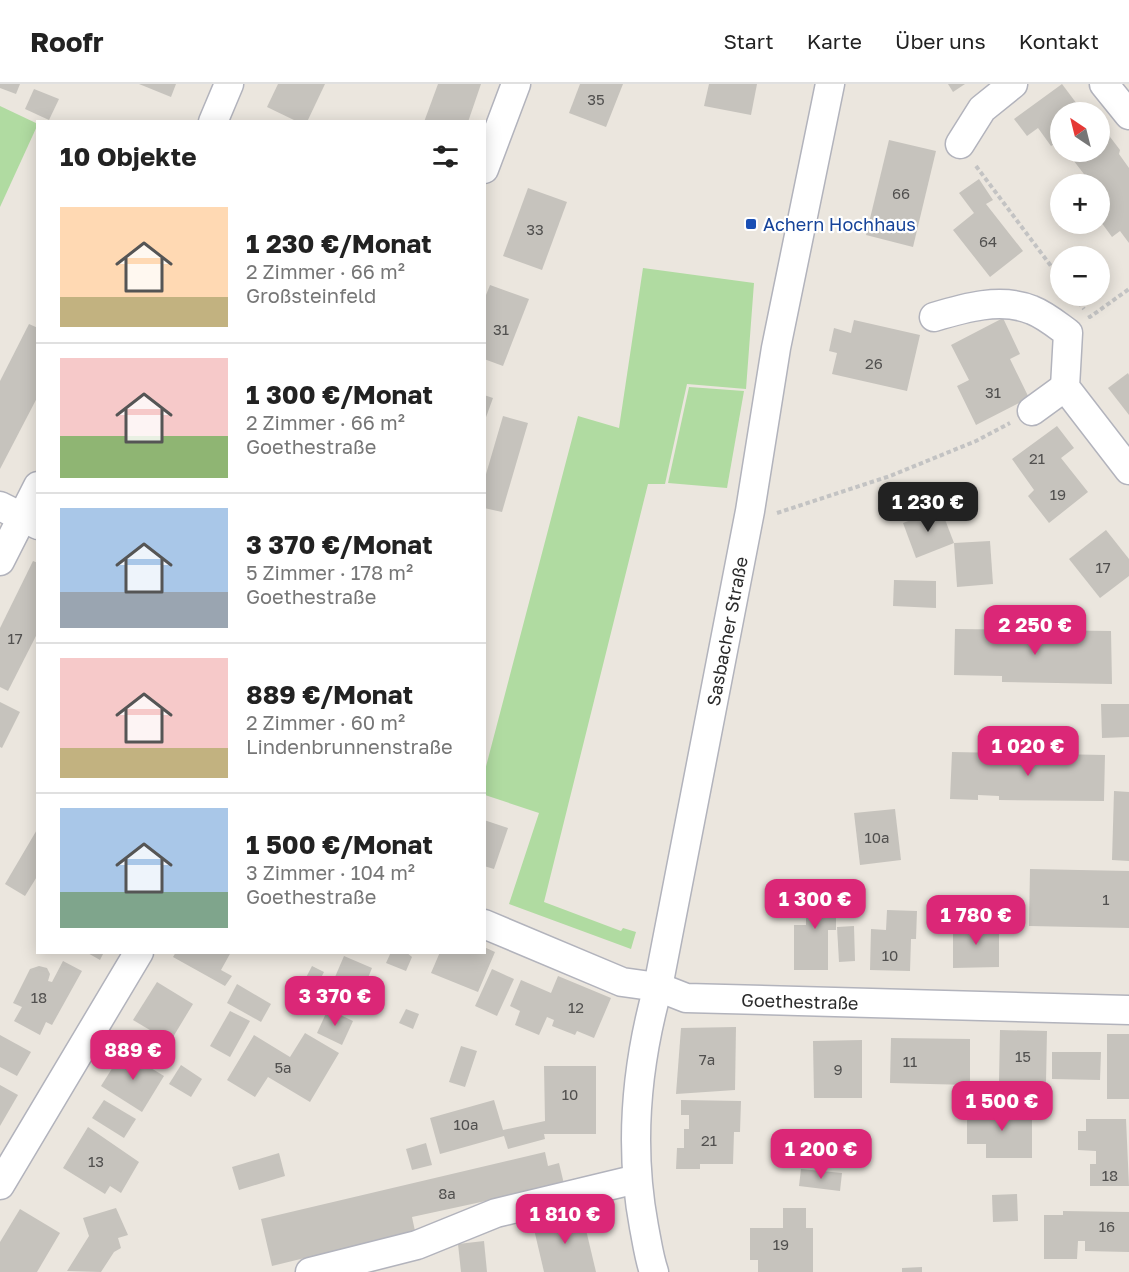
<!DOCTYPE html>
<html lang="de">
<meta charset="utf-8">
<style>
body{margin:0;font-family:"Golos Text",sans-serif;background:#f6f6f6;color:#222;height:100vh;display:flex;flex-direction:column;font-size:22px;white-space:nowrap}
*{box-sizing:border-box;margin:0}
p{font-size:20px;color:#767676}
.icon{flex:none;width:33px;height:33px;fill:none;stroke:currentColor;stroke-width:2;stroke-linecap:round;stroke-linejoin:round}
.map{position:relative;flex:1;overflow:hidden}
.sheet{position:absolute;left:36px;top:36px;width:450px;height:834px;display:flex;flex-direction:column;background:#fff;border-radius:0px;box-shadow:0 3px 15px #0003}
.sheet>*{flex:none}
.needle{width:39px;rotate:325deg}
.tools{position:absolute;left:1050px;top:18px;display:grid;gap:12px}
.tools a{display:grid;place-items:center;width:60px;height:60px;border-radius:50%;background:#fff;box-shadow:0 3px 15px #0003;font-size:30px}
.price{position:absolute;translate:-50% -51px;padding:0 14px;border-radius:12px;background:#db2777;color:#fff;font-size:20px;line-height:39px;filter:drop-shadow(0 2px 3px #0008)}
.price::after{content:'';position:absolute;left:50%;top:36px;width:18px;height:14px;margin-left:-9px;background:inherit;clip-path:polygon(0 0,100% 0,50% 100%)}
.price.active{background:#222;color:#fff}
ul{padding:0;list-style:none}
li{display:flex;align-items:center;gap:18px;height:150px;padding:0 24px}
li+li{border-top:2px solid #e0e0e0}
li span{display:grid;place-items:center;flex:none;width:168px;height:120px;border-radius:0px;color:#555}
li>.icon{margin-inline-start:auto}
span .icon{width:72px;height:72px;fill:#fffc;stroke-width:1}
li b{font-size:26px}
h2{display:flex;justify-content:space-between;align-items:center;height:72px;padding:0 24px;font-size:26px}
header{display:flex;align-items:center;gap:36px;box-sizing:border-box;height:84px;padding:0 30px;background:#fff;border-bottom:2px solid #e0e0e0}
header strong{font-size:28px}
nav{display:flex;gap:33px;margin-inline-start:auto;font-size:21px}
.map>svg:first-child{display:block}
.green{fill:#b0dba1}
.building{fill:#c6c3bd}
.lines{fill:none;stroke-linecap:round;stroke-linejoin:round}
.minor-casing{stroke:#b2b3bc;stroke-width:31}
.path{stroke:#c3c3c3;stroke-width:4;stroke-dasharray:4.5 3;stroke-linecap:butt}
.minor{stroke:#fff;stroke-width:28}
.transit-dot{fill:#1a4fb4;stroke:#fff;stroke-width:2}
.labels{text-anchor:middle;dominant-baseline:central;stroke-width:4.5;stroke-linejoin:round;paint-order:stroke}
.number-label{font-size:15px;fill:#51504f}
.transit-label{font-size:18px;fill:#164399;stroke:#fff;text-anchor:start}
.street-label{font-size:18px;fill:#2a2a2a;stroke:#fff}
</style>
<header>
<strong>Roofr</strong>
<nav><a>Start</a><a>Karte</a><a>Über uns</a><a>Kontakt</a></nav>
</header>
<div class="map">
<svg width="1129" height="1188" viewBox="0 0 1129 1188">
<rect width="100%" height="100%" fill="#ebe6de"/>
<g class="green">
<polygon points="0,22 38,40 0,123"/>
<polygon points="643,184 754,199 746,305 687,300 665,400 648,400 544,818 621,847 623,844 636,848 631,865 509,820 539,729 485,711 484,690 578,332 619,344"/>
<polygon points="689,303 744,307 727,404 668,399"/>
</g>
<g class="building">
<polygon points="0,0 20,0 16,10 0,4"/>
<polygon points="139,0 176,0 171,13"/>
<polygon points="278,0 325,0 307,38 298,38 267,23"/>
<polygon points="438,0 481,0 468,38 424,38"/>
<polygon points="580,0 623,0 606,43 569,29"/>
<polygon points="709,0 757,0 751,31 704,22"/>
<polygon points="948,0 965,0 953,8"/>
<polygon points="1062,0 1083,28 1060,28 1060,59 1059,57 1051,62 1038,44 1027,52 1014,35"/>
<polygon points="34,5 59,15 49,36 25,25"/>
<polygon points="1100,29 1108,41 1104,45 1120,66 1119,70 1129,84 1129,159 1120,147 1112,153 1101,138 1105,134 1100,127 1100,100 1078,100 1087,94 1067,68 1100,68"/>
<polygon points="889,56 936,67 913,163 866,151"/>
<polygon points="979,95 993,116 986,120 1023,167 990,193 953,146 974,129 959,109"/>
<polygon points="528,104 567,118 542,186 503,172"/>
<polygon points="490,201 529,215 503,282 484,275 484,216"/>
<polygon points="1003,234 1020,270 1010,275 1029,314 976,341 957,302 969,296 951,261"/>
<polygon points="854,236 920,251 907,307 832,290 837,269 829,267 834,244 851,249"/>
<polygon points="29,240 38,244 38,312 0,385 0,297"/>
<polygon points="1128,289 1129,291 1129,331 1108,304"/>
<polygon points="484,311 493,314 485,336 484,336"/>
<polygon points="503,332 528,339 502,428 484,424 484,397"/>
<polygon points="1057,342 1074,364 1061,374 1088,408 1049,439 1028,412 1034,406 1012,375"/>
<polygon points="941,425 954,459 916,474 903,439"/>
<polygon points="1106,446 1129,475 1129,492 1100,514 1069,475"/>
<polygon points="990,457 993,500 957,503 954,459"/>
<polygon points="33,477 38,479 38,548 8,607 0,603 0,544"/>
<polygon points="894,496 936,497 936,524 893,522"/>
<polygon points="955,545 1111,547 1112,600 1002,598 1002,592 954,591"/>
<polygon points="0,618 20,628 2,664 0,663"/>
<polygon points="1101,620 1129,620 1129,653 1102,654"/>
<polygon points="952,668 1105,671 1104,717 999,716 999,712 978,711 978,716 950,715"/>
<polygon points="1114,707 1129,708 1129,777 1112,776"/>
<polygon points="895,725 901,776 860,781 854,729"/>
<polygon points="484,736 508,744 494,785 484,782"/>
<polygon points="38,744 38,791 25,812 5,800"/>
<polygon points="1030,785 1129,787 1129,844 1029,842"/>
<polygon points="806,804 836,804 836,846 828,846 828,886 794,886 794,841 806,841"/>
<polygon points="887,826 917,827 916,855 911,855 910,887 870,886 871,845 886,846"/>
<polygon points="964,837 999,841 999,883 953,884 953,842 964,842"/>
<polygon points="854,842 855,877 839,878 837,843"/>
<polygon points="484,863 495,868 478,908 431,889 440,868 484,868"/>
<polygon points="86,868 104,868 100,876"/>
<polygon points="176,868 231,868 221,886 232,892 225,902 173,873"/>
<polygon points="391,868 406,868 412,873 406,887 386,879"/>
<polygon points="344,872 372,884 355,926 326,914"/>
<polygon points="63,877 82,887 52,941 46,938 40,951 14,937 22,923 13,919 30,885 39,882 47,884 50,890 48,897 52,898"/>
<polygon points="312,882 324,888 312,911 300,905"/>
<polygon points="492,885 514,895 497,932 475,922"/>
<polygon points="558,892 611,914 594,954 577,947 575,951 552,942 554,936 547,933 539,951 515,941 520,927 510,922 521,896 551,909"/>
<polygon points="157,898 193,920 170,958 133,936"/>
<polygon points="237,900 271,920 261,938 227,919"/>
<polygon points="328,925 353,937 342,961 317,949"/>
<polygon points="406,925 419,930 413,945 399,939"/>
<polygon points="230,927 250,937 230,973 210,962"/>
<polygon points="736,943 735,1006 676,1010 681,944"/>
<polygon points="1000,946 1047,947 1046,998 1026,998 1026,1006 1004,1006 1004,998 999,998"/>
<polygon points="305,949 339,969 310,1018 268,993 255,1013 227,996 254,951 290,973"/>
<rect x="1107" y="950" width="22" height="65"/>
<polygon points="0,951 31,968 17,992 0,983"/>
<polygon points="891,954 970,955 970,1001 890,999"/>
<polygon points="862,956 862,1014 814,1014 813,957"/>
<polygon points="461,962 477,967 465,1003 449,998"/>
<polygon points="123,967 164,992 142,1028 101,1002"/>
<polygon points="1052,968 1101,968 1100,996 1052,995"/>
<polygon points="181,981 202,995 191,1013 169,1000"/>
<polygon points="544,982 596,982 596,1050 544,1050 545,1055 508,1065 504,1052 440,1070 430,1034 494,1016 503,1046 545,1037"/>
<polygon points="0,1001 18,1011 0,1042"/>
<polygon points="104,1016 136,1035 124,1054 92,1034"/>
<polygon points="681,1016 741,1017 740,1048 734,1048 733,1080 700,1080 700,1085 676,1085 677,1064 684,1064 684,1045 689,1045 689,1031 681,1031"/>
<polygon points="967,1025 1032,1025 1032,1074 986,1074 986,1060 967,1060"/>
<polygon points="1086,1035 1126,1035 1129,1102 1090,1102 1090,1080 1096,1080 1096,1067 1078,1066 1078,1047 1086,1047"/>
<polygon points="88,1043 139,1078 121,1109 110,1102 105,1110 63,1084"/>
<polygon points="426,1059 432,1081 412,1086 406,1065"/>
<polygon points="545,1068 548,1082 559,1079 564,1100 412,1133 415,1147 272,1182 261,1135"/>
<polygon points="279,1069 285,1092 239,1106 232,1083"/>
<polygon points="801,1085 842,1089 840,1107 799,1102"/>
<polygon points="1017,1110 1018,1137 993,1138 992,1111"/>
<polygon points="116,1124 128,1151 118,1154 121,1164 114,1168 101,1188 67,1187 89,1152 83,1134"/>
<polygon points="783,1124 806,1124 806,1144 813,1144 813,1188 758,1188 758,1176 750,1176 750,1144 783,1144"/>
<polygon points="20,1125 60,1149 37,1188 0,1188 0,1158"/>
<polygon points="1063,1127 1129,1128 1129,1168 1085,1167 1085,1157 1078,1157 1077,1175 1044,1175 1044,1131 1063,1131"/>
<polygon points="582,1129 596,1188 544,1188 533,1141"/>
<polygon points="484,1157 487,1188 461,1188 458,1160"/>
<polygon points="922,1183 922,1188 902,1188 902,1184"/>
</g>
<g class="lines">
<g class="minor-casing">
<g id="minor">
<polyline points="1104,0 1129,31"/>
<polyline points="213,38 229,0"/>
<polyline points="960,60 982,25 1013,0"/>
<polyline points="484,85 516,0"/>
<path d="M934,233C964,224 1001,213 1032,226C1045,231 1057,241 1068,249L1065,303L1129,386"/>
<polyline points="1032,327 1065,303"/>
<polyline points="0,422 38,441"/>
<polyline points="0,477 38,402"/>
<path id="s1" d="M484,840L622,898L658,903L686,914L1129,926"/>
<polyline points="0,1101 139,868"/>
<polyline points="310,1188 417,1161 496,1129 637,1095"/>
<path id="s2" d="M654,1188C649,1174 647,1158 644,1143C629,1063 636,982 658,903L750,427L776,264L830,0"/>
</g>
</g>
<g class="path">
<polyline points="976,82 1060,194"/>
<polyline points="1074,212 1084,225"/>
<polyline points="1089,231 1090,233 1129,205"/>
<polyline points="777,429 890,392 976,357 1010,339"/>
</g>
<use href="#minor" class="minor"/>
</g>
<rect class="transit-dot" x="745" y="134" width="12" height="12" rx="3"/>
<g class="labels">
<g class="number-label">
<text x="596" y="15">35</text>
<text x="901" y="109">66</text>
<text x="535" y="145">33</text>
<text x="988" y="157">64</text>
<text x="501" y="245">31</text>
<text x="874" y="279">26</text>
<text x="993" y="308">31</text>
<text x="1037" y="374">21</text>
<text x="1058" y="410">19</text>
<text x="1103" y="483">17</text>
<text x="15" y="554">17</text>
<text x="877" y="753">10a</text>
<text x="1106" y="815">1</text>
<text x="890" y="871">10</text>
<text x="39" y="913">18</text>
<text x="576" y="923">12</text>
<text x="1023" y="972">15</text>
<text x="707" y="975">7a</text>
<text x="910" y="977">11</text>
<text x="283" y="983">5a</text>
<text x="838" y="985">9</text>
<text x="570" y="1010">10</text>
<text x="466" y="1040">10a</text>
<text x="709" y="1056">21</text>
<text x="96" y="1077">13</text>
<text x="1110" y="1091">18</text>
<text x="447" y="1109">8a</text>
<text x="1107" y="1142">16</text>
<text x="781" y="1160">19</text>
</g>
<g class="transit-label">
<text x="763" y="140">Achern Hochhaus</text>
</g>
<g class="street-label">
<text stroke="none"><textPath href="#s2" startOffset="651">Sasbacher Straße</textPath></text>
<text stroke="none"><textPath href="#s1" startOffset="330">Goethestraße</textPath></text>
</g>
</g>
</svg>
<div class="tools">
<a><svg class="needle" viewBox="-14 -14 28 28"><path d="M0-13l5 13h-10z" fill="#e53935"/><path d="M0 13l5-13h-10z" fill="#767676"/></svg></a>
<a>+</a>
<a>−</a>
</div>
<b class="price active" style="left:928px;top:449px">1 230 €</b>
<b class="price" style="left:1035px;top:572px">2 250 €</b>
<b class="price" style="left:1028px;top:693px">1 020 €</b>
<b class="price" style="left:815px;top:846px">1 300 €</b>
<b class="price" style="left:976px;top:862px">1 780 €</b>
<b class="price" style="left:335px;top:943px">3 370 €</b>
<b class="price" style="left:133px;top:997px">889 €</b>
<b class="price" style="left:1002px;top:1048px">1 500 €</b>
<b class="price" style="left:821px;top:1096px">1 200 €</b>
<b class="price" style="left:565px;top:1161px">1 810 €</b>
<section class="sheet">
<h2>10 Objekte<svg class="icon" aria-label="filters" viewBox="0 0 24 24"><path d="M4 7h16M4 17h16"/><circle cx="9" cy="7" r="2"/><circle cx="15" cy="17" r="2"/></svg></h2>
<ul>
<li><span style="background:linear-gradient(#ffd9b3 75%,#c2b280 0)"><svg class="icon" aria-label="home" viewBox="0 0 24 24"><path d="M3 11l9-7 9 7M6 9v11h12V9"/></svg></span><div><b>1 230 €/Monat</b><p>2 Zimmer · 66 m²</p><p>Großsteinfeld</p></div></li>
<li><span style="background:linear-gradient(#f6c9c9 65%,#8fb573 0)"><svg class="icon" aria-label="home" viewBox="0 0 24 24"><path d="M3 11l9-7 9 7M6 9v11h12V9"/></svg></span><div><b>1 300 €/Monat</b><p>2 Zimmer · 66 m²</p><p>Goethestraße</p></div></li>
<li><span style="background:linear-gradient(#a9c7e8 70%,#9aa5b1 0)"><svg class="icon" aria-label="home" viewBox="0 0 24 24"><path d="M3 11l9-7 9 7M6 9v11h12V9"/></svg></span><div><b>3 370 €/Monat</b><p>5 Zimmer · 178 m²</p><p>Goethestraße</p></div></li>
<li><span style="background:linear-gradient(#f6c9c9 75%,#c2b280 0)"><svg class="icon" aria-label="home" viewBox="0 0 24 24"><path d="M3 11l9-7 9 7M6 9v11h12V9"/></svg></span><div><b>889 €/Monat</b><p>2 Zimmer · 60 m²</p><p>Lindenbrunnenstraße</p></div></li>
<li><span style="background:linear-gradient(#a9c7e8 70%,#7fa58c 0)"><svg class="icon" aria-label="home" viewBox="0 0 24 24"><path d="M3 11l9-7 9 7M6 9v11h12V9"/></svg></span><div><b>1 500 €/Monat</b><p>3 Zimmer · 104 m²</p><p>Goethestraße</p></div></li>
</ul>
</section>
</div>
